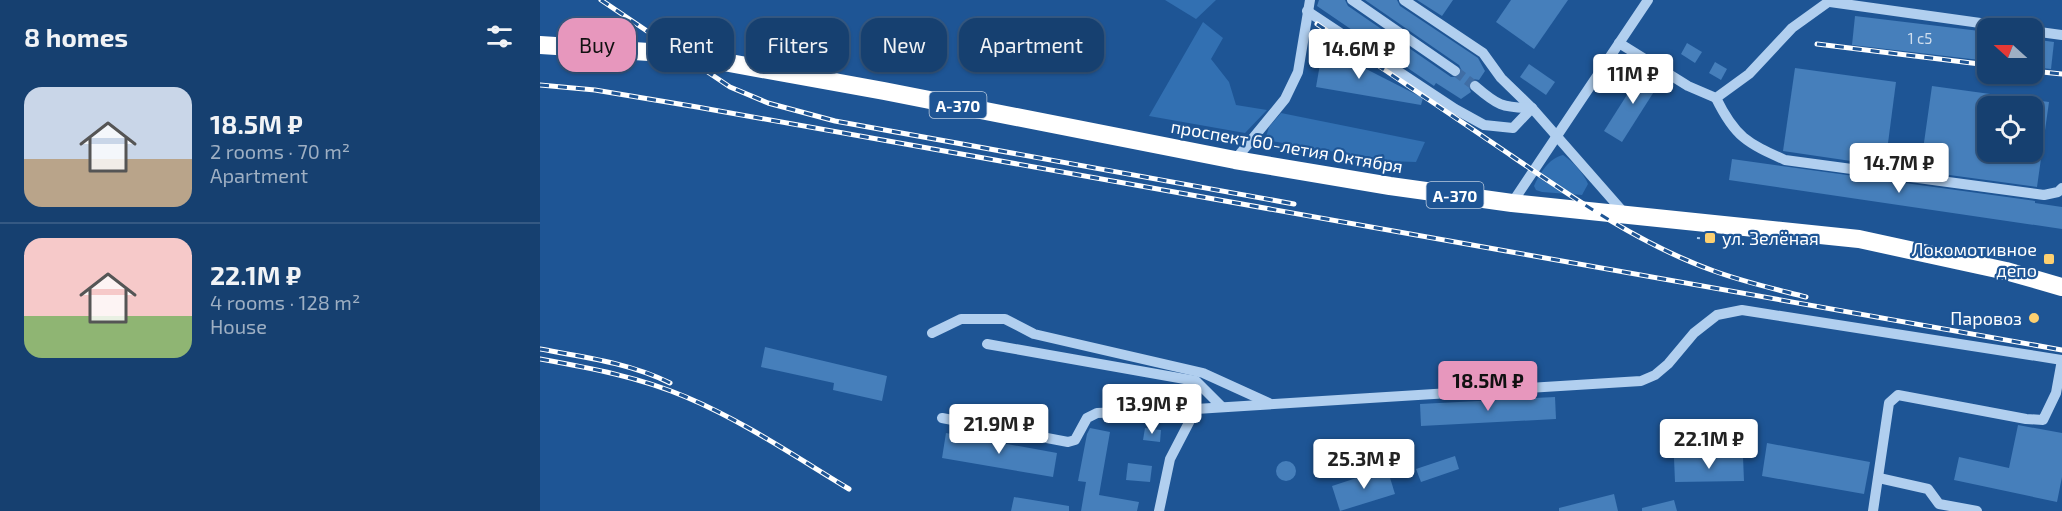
<!DOCTYPE html>
<meta charset="utf-8">
<style>
body{margin:0;font-family:"Exo 2",sans-serif;background:#1f4775;color:#f1f3f6;height:100vh;display:flex;flex-direction:column;font-size:22px;white-space:nowrap}
*{box-sizing:border-box;margin:0}
p{font-size:20px;color:#9eafc3}
.icon{flex:none;width:33px;height:33px;fill:none;stroke:currentColor;stroke-width:2;stroke-linecap:round;stroke-linejoin:round}
.map{position:relative;flex:1;overflow:hidden}
.details{display:flex;flex-direction:column;background:#164070;width:540px}
.details>*{flex:none}
.hud{position:absolute;left:18px;top:18px;width:570px;height:54px;display:flex;gap:12px}
.needle{width:39px;rotate:291deg}
.controls{position:absolute;left:1437px;top:18px;display:grid;gap:12px}
.controls a{display:grid;place-items:center;width:66px;height:66px;border-radius:12px;background:#164070;box-shadow:0 2px 4px #0004,0 0 0 2px #355983;font-size:30px}
.price{position:absolute;translate:-50% -51px;padding:0 14px;border-radius:6px;background:#fff;color:#222;font-size:20px;line-height:39px;filter:drop-shadow(0 2px 3px #0008)}
.price::after{content:'';position:absolute;left:50%;top:36px;width:18px;height:14px;margin-left:-9px;background:inherit;clip-path:polygon(0 0,100% 0,50% 100%)}
.price.on{background:#e797bd;color:#111}
ul{padding:0;list-style:none}
li{display:flex;align-items:center;gap:18px;height:150px;padding:0 24px}
li+li{border-top:2px solid #355983}
li span{display:grid;place-items:center;flex:none;width:168px;height:120px;border-radius:18px;color:#555}
li>.icon{margin-inline-start:auto}
span .icon{width:72px;height:72px;fill:#fffc;stroke-width:1}
li b{font-size:26px}
h2{display:flex;justify-content:space-between;align-items:center;height:72px;padding:0 24px;font-size:26px}
.tag{padding:0 21px;border-radius:18px;background:#164070;box-shadow:0 2px 4px #0004,0 0 0 2px #355983;font-size:21px;line-height:54px}
.tag.on{background:#e797bd;color:#111}
main{display:flex;flex:1;min-height:0}
.map>svg:first-child{display:block}
.green{fill:#3270b2}
.building{fill:#467fbb;fill-rule:evenodd}
.lines{fill:none;stroke-linecap:round;stroke-linejoin:round}
.minor-tunnel{stroke:#406ea5;stroke-width:10;stroke-dasharray:10 5;stroke-linecap:butt}
.path{stroke:#b1cfef;stroke-width:2;stroke-dasharray:3 4.5;stroke-linecap:butt}
.minor{stroke:#b1cfef;stroke-width:10}
.highway{stroke:#fff;stroke-width:18}
.rail-casing{stroke:#fff;stroke-width:5}
.rail{stroke:#1e5595;stroke-width:3;stroke-dasharray:9;stroke-linecap:butt}
.poi-dot{fill:#fdd070;stroke:#1e5595;stroke-width:2}
.labels{text-anchor:middle;dominant-baseline:central;stroke-width:4.5;stroke-linejoin:round;paint-order:stroke}
.number-label{font-size:15px;fill:#d1dfee}
.shield{fill:#1e5595;stroke:#bcccdf;stroke-width:1.5}
.shield-label{font-size:16px;font-weight:bold;fill:#fff}
.street-label{font-size:18px;fill:#fff;stroke:#1e5595}
.poi-label{font-size:18px;fill:#fff;stroke:#1e5595;text-anchor:end}
</style>
<main>
<section class="details">
<h2>8 homes<svg class="icon" aria-label="filters" viewBox="0 0 24 24"><path d="M4 7h16M4 17h16"/><circle cx="9" cy="7" r="2"/><circle cx="15" cy="17" r="2"/></svg></h2>
<ul>
<li><span style="background:linear-gradient(#c9d6e8 60%,#b9a48a 0)"><svg class="icon" aria-label="home" viewBox="0 0 24 24"><path d="M3 11l9-7 9 7M6 9v11h12V9"/></svg></span><div><b>18.5M ₽</b><p>2 rooms · 70 m²</p><p>Apartment</p></div></li>
<li><span style="background:linear-gradient(#f6c9c9 65%,#8fb573 0)"><svg class="icon" aria-label="home" viewBox="0 0 24 24"><path d="M3 11l9-7 9 7M6 9v11h12V9"/></svg></span><div><b>22.1M ₽</b><p>4 rooms · 128 m²</p><p>House</p></div></li>
</ul>
</section>
<div class="map">
<svg width="1522" height="511" viewBox="0 0 1522 511">
<rect width="100%" height="100%" fill="#1e5595"/>
<g class="green">
<polygon points="625,0 676,0 656,19"/>
<polygon points="663,22 683,38 671,59 689,82 696,105 727,110 705,133 609,116"/>
<polygon points="741,113 885,142 876,162 848,161 725,140 729,127"/>
<path d="M1023,155C1033,162 1043,172 1048,184L1042,195L1002,192L996,190L994,186C999,174 1009,158 1023,155Z"/>
</g>
<g class="building">
<polygon points="779,0 805,0 808,6 911,77 919,77 922,71 919,65 825,0 857,0 860,6 938,58 945,71 939,80 933,79 930,81 928,85 931,92 921,99 896,83 894,86 777,6"/>
<polygon points="877,0 913,0 902,16"/>
<polygon points="971,0 1028,0 994,49 956,22"/>
<polygon points="1315,16 1448,32 1448,61 1312,45"/>
<polygon points="1492,39 1514,42 1511,69 1492,67"/>
<polygon points="1147,43 1162,52 1155,63 1141,54"/>
<polygon points="783,47 883,98 881,105 776,87"/>
<polygon points="1175,62 1187,69 1181,80 1169,73"/>
<polygon points="989,64 1015,82 1006,95 980,77"/>
<polygon points="1104,68 1122,79 1082,142 1064,131"/>
<polygon points="1255,68 1356,82 1345,166 1243,151"/>
<path d="M1392,86L1509,102L1497,187L1380,171ZM1448,106H1492V152H1448Z"/>
<polygon points="1192,159 1495,201 1495,203 1522,207 1522,229 1189,180"/>
<polygon points="225,347 347,376 342,401 293,390 294,383 221,367"/>
<polygon points="1015,397 1016,419 881,426 880,404"/>
<polygon points="1478,425 1522,433 1522,477 1517,502 1414,480 1419,457 1469,468"/>
<polygon points="550,428 570,432 559,495 599,502 597,511 541,511 546,482 538,481 547,434"/>
<polygon points="605,428 621,430 620,442 603,440"/>
<polygon points="406,433 517,453 513,477 402,458"/>
<polygon points="1227,443 1330,462 1324,494 1222,476"/>
<polygon points="915,456 919,469 881,482 876,469"/>
<polygon points="1203,457 1204,481 1135,482 1134,458"/>
<circle cx="746" cy="471" r="10"/>
<polygon points="588,463 612,466 610,482 586,480"/>
<polygon points="847,468 855,494 800,511 792,486"/>
<polygon points="1074,494 1078,511 1019,511 1019,508"/>
<polygon points="474,497 529,506 529,511 471,511"/>
<polygon points="1134,500 1137,511 1102,511 1102,508"/>
</g>
<g class="lines">
<polyline class="minor-tunnel" points="915,71 935,86"/>
<polyline class="path" points="1157,238 1166,239"/>
<g class="minor">
<polyline points="812,0 915,71"/>
<polyline points="864,0 943,53 961,78 992,108 1085,214"/>
<polyline points="1290,2 1476,28"/>
<polyline points="767,11 915,109 944,125 973,128 992,108"/>
<polyline points="1492,31 1522,35"/>
<polyline points="1079,43 1148,86 1176,98 1209,74 1252,28 1291,0"/>
<path d="M935,86C957,105 962,108 992,108"/>
<path d="M1176,98C1195,137 1207,143 1245,160L1504,195L1518,192L1522,188"/>
<polyline points="695,160 745,99 758,72 770,0"/>
<polyline points="972,203 1108,0"/>
<polyline points="392,333 421,319 465,319 494,334 663,373 729,403"/>
<polyline points="447,344 656,381 682,407"/>
<polyline points="402,418 528,442 535,440 547,418 557,413 656,409"/>
<polyline points="1339,478 1388,489 1399,504 1437,511"/>
<polyline points="619,511 630,459 656,409 1101,381 1115,375 1128,364 1154,333 1177,315 1202,310 1522,360"/>
<polyline points="1333,511 1349,403 1358,395 1486,419 1503,420 1516,393 1522,360"/>
</g>
<polyline class="highway" points="0,45 140,54 344,91 695,160 850,186 972,203 1319,239 1466,271 1522,287"/>
<g class="rail-casing">
<g id="rail">
<polyline points="61,0 190,87 228,103 295,121 754,204"/>
<path d="M777,24C841,68 905,111 969,154C1033,198 1101,245 1174,271C1204,282 1235,289 1266,297"/>
<polyline points="1277,44 1448,65"/>
<polyline points="1492,71 1522,74"/>
<polyline points="0,85 55,90 157,107 1522,350"/>
<path d="M0,349C44,357 90,363 130,383"/>
<path d="M0,359C50,368 99,377 146,397C203,421 256,457 309,489"/>
</g>
</g>
<use href="#rail" class="rail"/>
</g>
<g class="poi-dot">
<rect x="1164" y="232" width="12" height="12" rx="3"/>
<rect x="1503" y="253" width="12" height="12" rx="3"/>
<circle cx="1494" cy="318" r="6"/>
</g>
<g class="labels">
<g class="number-label">
<text x="1380" y="38">1 с5</text>
</g>
<g class="shield">
<rect x="389.5" y="92" width="57" height="26" rx="4.5"/>
<rect x="886.5" y="182" width="57" height="26" rx="4.5"/>
</g>
<g class="shield-label">
<text x="418" y="105">А-370</text>
<text x="915" y="195">А-370</text>
</g>
<g class="street-label">
<text transform="translate(747 146) rotate(10)">проспект 60-летия Октября</text>
</g>
<g class="poi-label">
<text x="1182" y="238" text-anchor="start">ул. Зелёная</text>
<text x="1497" y="249">Локомотивное<tspan x="1497" dy="21">депо</tspan></text>
<text x="1482" y="318">Паровоз</text>
</g>
</g>
</svg>
<div class="controls">
<a><svg class="needle" viewBox="-14 -14 28 28"><path d="M0-13l5 13h-10z" fill="#e53935"/><path d="M0 13l5-13h-10z" fill="#9eafc3"/></svg></a>
<a><svg class="icon" aria-label="locate" viewBox="0 0 24 24"><circle cx="12" cy="12" r="6"/><path d="M12 2v4M12 18v4M2 12h4M18 12h4"/></svg></a>
</div>
<b class="price" style="left:819px;top:80px">14.6M ₽</b>
<b class="price" style="left:1093px;top:105px">11M ₽</b>
<b class="price" style="left:1359px;top:194px">14.7M ₽</b>
<b class="price on" style="left:948px;top:412px">18.5M ₽</b>
<b class="price" style="left:612px;top:435px">13.9M ₽</b>
<b class="price" style="left:459px;top:455px">21.9M ₽</b>
<b class="price" style="left:1169px;top:470px">22.1M ₽</b>
<b class="price" style="left:824px;top:490px">25.3M ₽</b>
<div class="hud">
<a class="tag on">Buy</a>
<a class="tag">Rent</a>
<a class="tag">Filters</a>
<a class="tag">New</a>
<a class="tag">Apartment</a>
</div>
</div>
</main>
